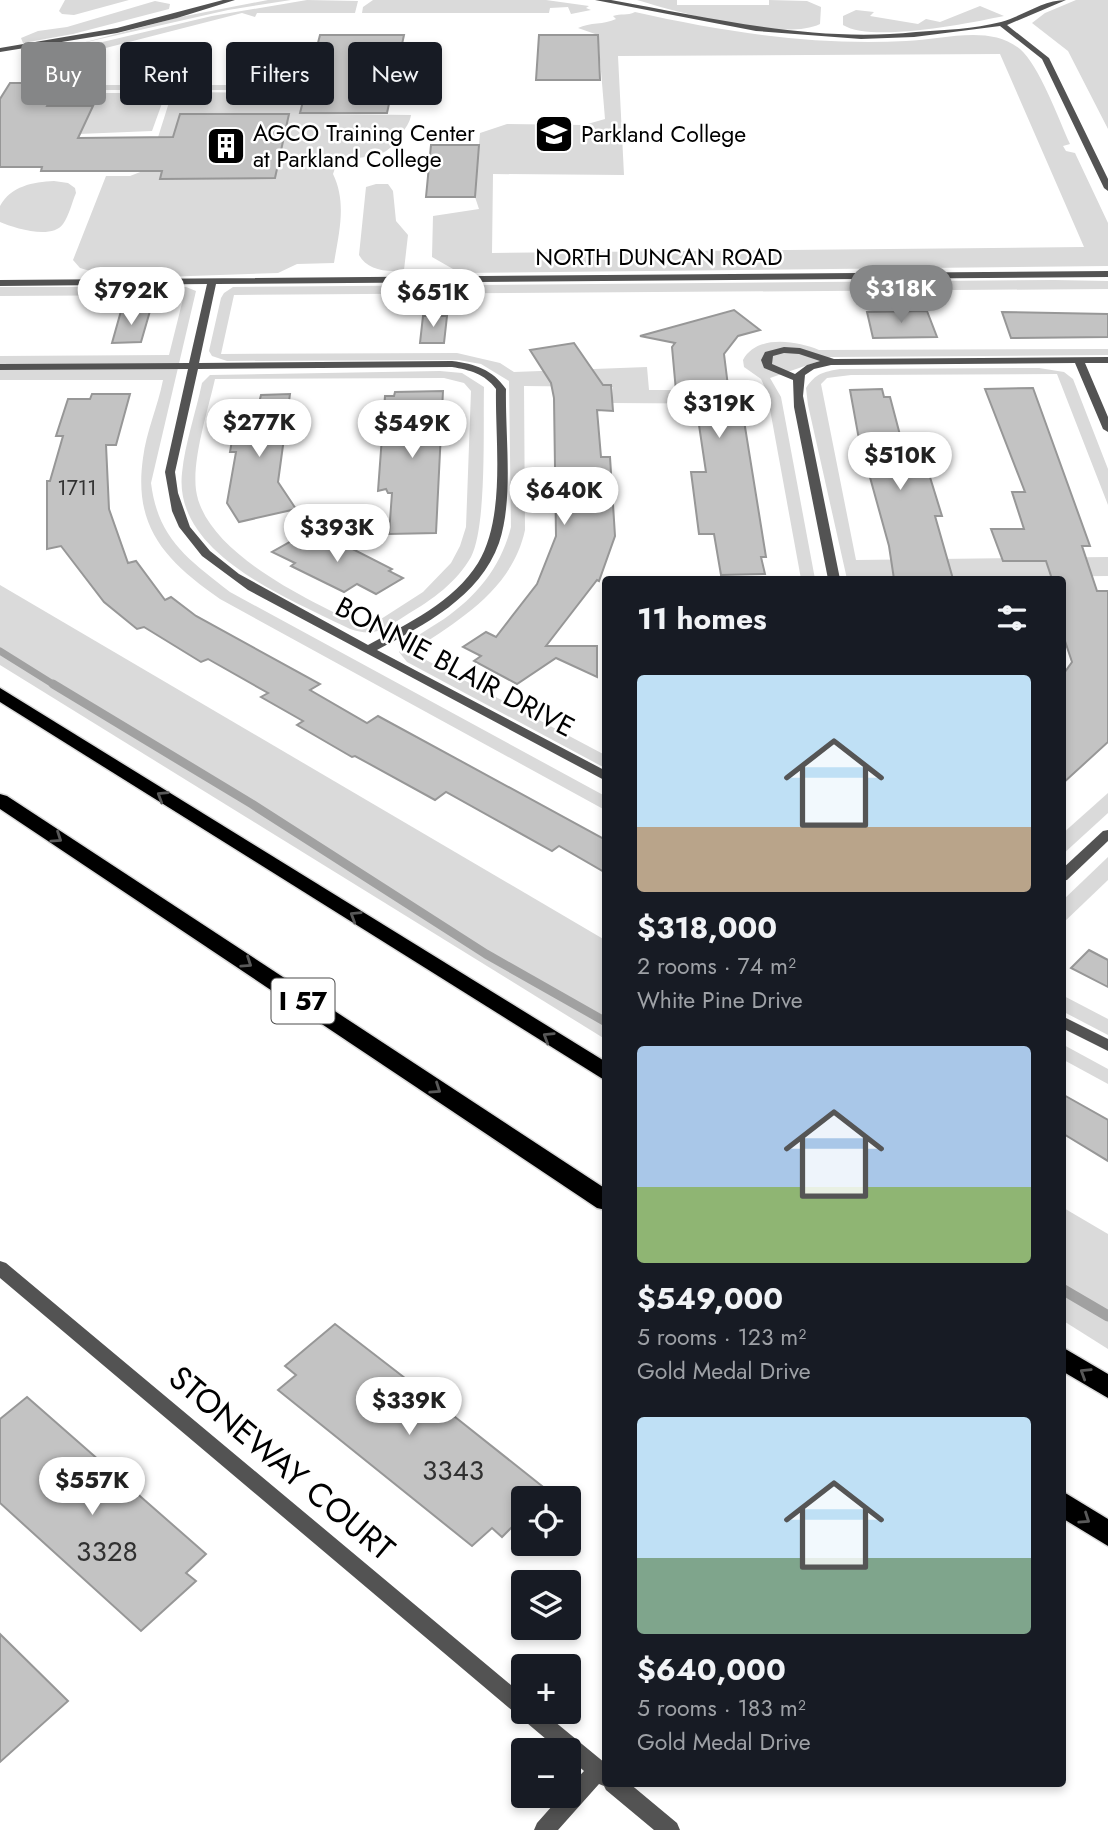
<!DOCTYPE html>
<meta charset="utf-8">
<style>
body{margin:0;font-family:Jost,sans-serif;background:#242831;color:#f1f3f6;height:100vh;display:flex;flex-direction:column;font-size:26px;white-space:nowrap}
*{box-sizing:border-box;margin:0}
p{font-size:23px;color:#9ea1a6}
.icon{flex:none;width:38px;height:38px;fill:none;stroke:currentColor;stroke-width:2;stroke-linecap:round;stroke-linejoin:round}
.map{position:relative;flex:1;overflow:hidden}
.sheet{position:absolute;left:602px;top:576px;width:464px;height:1211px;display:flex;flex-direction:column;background:#171b24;border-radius:7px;box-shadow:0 4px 10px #0003}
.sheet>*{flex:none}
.guide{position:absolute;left:21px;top:42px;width:476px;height:63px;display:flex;gap:14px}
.controls{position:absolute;left:511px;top:1486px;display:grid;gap:14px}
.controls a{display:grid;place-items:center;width:70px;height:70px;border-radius:7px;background:#171b24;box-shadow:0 4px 10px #0003;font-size:35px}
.price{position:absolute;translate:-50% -60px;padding:0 16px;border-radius:24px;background:#fff;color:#222;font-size:23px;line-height:46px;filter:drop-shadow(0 2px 4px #0008)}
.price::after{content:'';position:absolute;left:50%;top:42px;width:21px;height:16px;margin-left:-10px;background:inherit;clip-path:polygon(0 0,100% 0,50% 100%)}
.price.selected{background:#858687;color:#fff}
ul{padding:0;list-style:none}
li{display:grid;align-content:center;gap:14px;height:371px;padding:0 35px}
li span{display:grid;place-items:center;height:217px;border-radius:7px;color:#555}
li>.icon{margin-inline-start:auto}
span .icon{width:126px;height:126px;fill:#fffc;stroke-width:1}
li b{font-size:30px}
h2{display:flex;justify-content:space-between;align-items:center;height:84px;padding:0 35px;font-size:30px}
.tag{padding:0 24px;border-radius:7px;background:#171b24;box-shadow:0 4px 10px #0003;font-size:24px;line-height:63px}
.tag.selected{background:#858687;color:#fff}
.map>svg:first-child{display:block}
.green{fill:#dadada;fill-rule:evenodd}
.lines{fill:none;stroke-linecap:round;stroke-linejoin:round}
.stream-far2{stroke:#a1a1a1;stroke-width:7}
.stream-far1{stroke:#a1a1a1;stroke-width:9}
.stream{stroke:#a1a1a1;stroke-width:11}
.building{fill:#c3c3c3;stroke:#979797;stroke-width:2}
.highway-casing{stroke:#dbdbdb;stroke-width:3}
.street{fill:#535353;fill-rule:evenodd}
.highway{fill:#000;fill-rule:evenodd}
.oneway{stroke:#595959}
.labels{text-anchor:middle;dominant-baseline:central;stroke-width:5;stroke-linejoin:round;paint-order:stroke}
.far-number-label{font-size:21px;fill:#313131}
.far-poi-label{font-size:23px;fill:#000;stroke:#fff;text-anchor:start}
.far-street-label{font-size:23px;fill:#000;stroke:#fff}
.shield{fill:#fff;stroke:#4c4c4c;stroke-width:2}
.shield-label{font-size:26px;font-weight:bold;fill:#000}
.street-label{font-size:28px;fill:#000;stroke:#fff}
.near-number-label{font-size:28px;fill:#313131}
.near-street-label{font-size:33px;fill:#000;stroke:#fff}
</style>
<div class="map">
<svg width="1108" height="1830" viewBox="0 0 1108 1830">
<rect width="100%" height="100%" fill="#fff"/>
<g class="green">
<polygon points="65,0 129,0 74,15 62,14 59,11"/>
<polygon points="268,0 291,0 228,10 78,44 180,17"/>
<polygon points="307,0 358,1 355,13 257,13 255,17 242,13 94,51 99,56 81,58 70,53 73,49 212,16"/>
<polygon points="373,0 546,0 589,6 586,8 591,10 571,14 568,7 550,8 549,13 362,13 363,7"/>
<path d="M637,0H677V5H769V0L807,1L821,7L820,24C783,42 677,12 637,0Z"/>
<polygon points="1076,0 1108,0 1108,129 1068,51 1032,23 1045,13"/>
<polygon points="155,1 170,4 169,9 73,34 23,43 21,38 38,31 67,27"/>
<path d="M980,6L1004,16C970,23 872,43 843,25V16L856,10L874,12L870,16L918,24L926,19L940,22Z"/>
<path d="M635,12C724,32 815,46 906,41C943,40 989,24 1020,49C1039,65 1059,120 1070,144L1063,146L1066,151L1075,153L1108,223V266L460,273L432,257L433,216L479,209L475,197L480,133L507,124L584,125L605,119L598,35L578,28C590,22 604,25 616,19L613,16C621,13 627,16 635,12ZM1000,54L1084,247L492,253L493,174L624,175L618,56Z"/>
<polygon points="83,85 287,85 296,86 285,90 92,90"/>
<path d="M179,92L299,93L298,97H307L327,106L328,114L411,115C410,123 405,128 401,135C380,167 365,150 336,165L333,174C347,203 339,232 334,263L297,264L278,273L133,278L97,273L80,268L73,260L106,176H130L148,169L171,96Z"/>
<polygon points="82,93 161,93 165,95 152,131 79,134 93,106 72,106 76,94"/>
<path d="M54,181L68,183L75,188L76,193C72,202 69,216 63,224C52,240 14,228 0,222V206C11,186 33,182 54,181Z"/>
<path d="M376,184H388L393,191L396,221L408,235L404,270C388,273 367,270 359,255L366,187Z"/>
<path d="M1054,280L1108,281V289L234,295L221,354L457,353L500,363L514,372L647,367L649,390H766L761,379L744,367L743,360C757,334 797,341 819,350L1108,349V355L831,357L770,378L781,397L815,579H801L769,404L612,403L613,387L524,386L525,530C512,590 459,620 411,652L605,755V768L407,662L399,652C412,638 428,629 444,619C477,596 501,567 511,527L509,381L481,364L458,360L227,361L212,356L209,351L221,298L224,293L233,287Z"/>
<path d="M0,287H186L196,291L151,483C158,539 188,559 230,592L605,796V810L220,599C166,561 133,528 143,458C146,432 158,406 163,380H0V356L169,355L184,295L0,296Z"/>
<path d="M1039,368L1064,372L1073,379L1108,469V505L1057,374L851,375L827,378L821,384L856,560L1108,557V576L847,579L808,405L806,388C816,373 823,372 840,369Z"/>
<path d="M440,371L462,373L484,387C483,427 487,526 471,557C457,582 432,600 408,614C386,628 376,638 350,629C291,599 173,555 182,473C185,443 196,412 202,383L210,375ZM444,378L464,383L471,391L466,527L460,546L451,563L423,592L367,628C314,603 205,554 196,490C192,459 208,410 215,379Z"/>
<polygon points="0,585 605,940 605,1039 0,665"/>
<polygon points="1108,793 1108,813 1062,855 1062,834"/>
<polygon points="1108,857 1108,880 1062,924 1062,901"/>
<polygon points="1062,995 1108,1019 1108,1035 1062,1011"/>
<polygon points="1062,1044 1108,1069 1108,1084 1062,1059"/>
<polygon points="1062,1207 1108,1234 1108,1349 1062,1320"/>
</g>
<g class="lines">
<polyline class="stream-far2" points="0,651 56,686"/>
<polyline class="stream-far1" points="53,684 252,804 486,954 606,1022"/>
<polyline class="stream" points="1062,1289 1108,1316"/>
</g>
<g class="building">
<polygon points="320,35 404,35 387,113 300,113"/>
<polygon points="539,35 598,35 600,80 536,80"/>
<polygon points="10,83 37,83 33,90 54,90 47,106 93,106 78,138 173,137 180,114 289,114 275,178 160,179 162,171 41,171 42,167 0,167 0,99"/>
<polygon points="431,145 479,145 475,197 426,197"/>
<polygon points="734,310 760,330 738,336 724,354 730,402 741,402 766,557 761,557 765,574 721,575 714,534 699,534 691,472 706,472 699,425 689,422 686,391 676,391 672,347 675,343 640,336"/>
<polygon points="121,311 150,311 141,342 112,343"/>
<polygon points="927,311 937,337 873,338 867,312"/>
<polygon points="1002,312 1108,314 1108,337 1011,338"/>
<polygon points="423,316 447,316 444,343 420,343"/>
<polygon points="574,343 603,385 611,385 613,411 597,410 601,457 610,457 615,536 599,581 597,580 546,646 597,646 597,677 556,658 517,684 474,661 481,656 463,647 486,632 496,637 537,584 556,536 554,398 551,383 530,350"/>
<polygon points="1033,388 1090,546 1082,546 1097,591 1108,591 1108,742 1062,784 1062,676 1072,662 1062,632 1062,579 1052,579 1046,561 1003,561 991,529 1024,529 1012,492 1025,492 985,389"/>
<polygon points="882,389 884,397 890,397 905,454 915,454 920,474 929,474 942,516 935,516 953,579 894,579 889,546 858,434 850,390"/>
<polygon points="443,391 436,533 389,534 392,493 388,493 386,489 378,491 385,396 394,396 395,392"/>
<polygon points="92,394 130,394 116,445 106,445 109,509 128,563 136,561 165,600 171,597 196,616 320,684 310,690 367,723 378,716 606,840 606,873 559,846 552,851 446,792 435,800 355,756 352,757 297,725 303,721 261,697 268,693 208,659 201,662 144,627 137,629 104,602 61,546 47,549 47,481 50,481 63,436 56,436 68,399 90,399"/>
<polygon points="290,394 278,482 296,509 239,522 227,503 236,452 230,452 238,405 255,405 259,403 261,395"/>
<polygon points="311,530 319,541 327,536 392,569 389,571 403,578 376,594 357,584 344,592 291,566 295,563 272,552"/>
<polygon points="1089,950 1108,960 1108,987 1071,968"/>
<polygon points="1062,1094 1108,1120 1108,1161 1062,1133"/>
<polygon points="335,1324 445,1409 557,1498 523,1498 523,1516 502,1537 492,1528 472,1546 278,1390 296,1375 285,1366"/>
<polygon points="27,1397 206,1554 186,1573 196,1581 141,1631 0,1503 0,1419"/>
<polygon points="0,1634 68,1701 0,1762"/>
</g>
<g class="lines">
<g class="highway-casing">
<g id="highway">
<polygon points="0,688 606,1062 606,1081 0,702"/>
<polygon points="0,794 7,796 606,1189 606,1210 597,1208 0,809"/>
<polygon points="1062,1347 1108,1374 1108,1398 1062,1371"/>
<polygon points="1062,1491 1108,1519 1108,1546 1062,1518"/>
</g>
</g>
<g class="street">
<polygon points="223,0 235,0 177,18 117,33 0,52 0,48 117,28"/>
<path d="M595,0H611C711,18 814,43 916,32C944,30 974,29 1001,22C1023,16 1043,0 1066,0L1007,25L1049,58L1108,179V191L1104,188L1042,59L1000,26L914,37L861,39L756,31Z"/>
<path d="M1108,271V277L216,284L199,363L452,361C475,364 492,369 506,389C505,437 514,498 499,543C480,597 424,625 377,650L606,771V781L248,590L202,556L179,527L172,511L165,472L188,369L0,370V364L189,363L207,284L0,286V280ZM452,367C470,370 485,374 496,389C495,441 506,517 478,563C454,602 407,624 368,645L239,574L210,551L190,527L178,493L175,472L198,369Z"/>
<path d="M784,347L800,348L834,359L1108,357V363H1085L1108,417V432L1103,429L1075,363L831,365L814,369L805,375L803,396L840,579H828L794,407L793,380L764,368L761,360L765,352ZM784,353L799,354L820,361L807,365L795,374L772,364L773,356Z"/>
<polygon points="1108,830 1108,841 1067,880 1062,881 1062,869 1103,831"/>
<polygon points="1062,1016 1108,1039 1108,1051 1062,1028"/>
<polygon points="0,1261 6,1263 523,1695 523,1712 543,1712 605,1763 606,1783 629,1783 677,1823 680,1830 654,1830 606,1790 604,1786 599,1784 558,1830 534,1830 537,1823 561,1796 569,1796 569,1787 584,1771 569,1758 569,1750 559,1750 0,1278"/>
</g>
<use href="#highway" class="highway"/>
</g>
<defs><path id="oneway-chevron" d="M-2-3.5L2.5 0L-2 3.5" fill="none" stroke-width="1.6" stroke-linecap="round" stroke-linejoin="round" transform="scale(1.75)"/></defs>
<g class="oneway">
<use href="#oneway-chevron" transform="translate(162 796) rotate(-148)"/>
<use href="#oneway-chevron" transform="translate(57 838) rotate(34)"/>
<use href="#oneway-chevron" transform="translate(355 916) rotate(-148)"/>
<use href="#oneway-chevron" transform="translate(247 963) rotate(34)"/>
<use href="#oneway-chevron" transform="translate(548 1037) rotate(-148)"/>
<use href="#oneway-chevron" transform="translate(436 1089) rotate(34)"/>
<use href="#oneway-chevron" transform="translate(1085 1373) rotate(-148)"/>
<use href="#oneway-chevron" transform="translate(1085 1519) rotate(34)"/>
</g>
<defs>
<g id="university-square" transform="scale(2.0125)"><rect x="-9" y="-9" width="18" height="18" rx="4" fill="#000" stroke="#fff"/><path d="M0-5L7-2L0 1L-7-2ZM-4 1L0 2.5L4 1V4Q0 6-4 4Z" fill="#fff"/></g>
<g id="building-square" transform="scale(2.0125)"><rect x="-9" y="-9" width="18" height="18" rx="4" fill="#000" stroke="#fff"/><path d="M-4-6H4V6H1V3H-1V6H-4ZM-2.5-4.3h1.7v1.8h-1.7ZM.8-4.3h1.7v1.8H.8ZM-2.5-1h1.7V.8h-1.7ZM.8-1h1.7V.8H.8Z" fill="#fff"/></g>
</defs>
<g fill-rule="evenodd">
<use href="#university-square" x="554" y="134"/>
<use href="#building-square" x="226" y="146"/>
</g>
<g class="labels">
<g class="far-number-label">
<text x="77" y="488">1711</text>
</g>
<g class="far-poi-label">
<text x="253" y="133">AGCO Training Center<tspan x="253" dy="26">at Parkland College</tspan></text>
<text x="581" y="134">Parkland College</text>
</g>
<g class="far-street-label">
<text x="659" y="257">NORTH DUNCAN ROAD</text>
</g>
<rect class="shield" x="271.5" y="978.5" width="63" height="45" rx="5"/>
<g class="shield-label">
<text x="303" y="1001">I 57</text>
</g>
<g class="street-label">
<text transform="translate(455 667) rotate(28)">BONNIE BLAIR DRIVE</text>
</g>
<g class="near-number-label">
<text x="453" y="1470">3343</text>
<text x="107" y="1551">3328</text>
</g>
<g class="near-street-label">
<text transform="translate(282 1463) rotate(40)">STONEWAY COURT</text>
</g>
</g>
</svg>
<div class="controls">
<a><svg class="icon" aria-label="locate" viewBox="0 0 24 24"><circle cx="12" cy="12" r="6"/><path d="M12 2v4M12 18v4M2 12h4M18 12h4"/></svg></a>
<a><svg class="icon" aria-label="layers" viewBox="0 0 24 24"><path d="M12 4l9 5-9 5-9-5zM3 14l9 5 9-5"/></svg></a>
<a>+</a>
<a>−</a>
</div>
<b class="price selected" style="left:901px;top:325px">$318K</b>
<b class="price" style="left:131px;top:327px">$792K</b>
<b class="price" style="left:433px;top:329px">$651K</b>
<b class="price" style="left:719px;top:440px">$319K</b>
<b class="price" style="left:259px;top:459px">$277K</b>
<b class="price" style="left:412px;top:460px">$549K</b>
<b class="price" style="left:900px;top:492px">$510K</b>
<b class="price" style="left:564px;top:527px">$640K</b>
<b class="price" style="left:337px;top:564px">$393K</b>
<b class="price" style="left:409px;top:1437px">$339K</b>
<b class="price" style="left:92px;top:1517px">$557K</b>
<div class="guide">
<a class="tag selected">Buy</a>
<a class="tag">Rent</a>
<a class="tag">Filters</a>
<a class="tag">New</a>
</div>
<section class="sheet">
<h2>11 homes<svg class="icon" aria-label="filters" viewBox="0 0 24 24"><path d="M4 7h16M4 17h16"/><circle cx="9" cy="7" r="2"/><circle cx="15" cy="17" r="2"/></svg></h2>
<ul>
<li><span style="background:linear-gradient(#bfe0f5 70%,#b9a48a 0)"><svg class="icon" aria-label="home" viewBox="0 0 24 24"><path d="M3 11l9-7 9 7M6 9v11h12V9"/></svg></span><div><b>$318,000</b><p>2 rooms · 74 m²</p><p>White Pine Drive</p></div></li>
<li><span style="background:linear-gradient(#a9c7e8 65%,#8fb573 0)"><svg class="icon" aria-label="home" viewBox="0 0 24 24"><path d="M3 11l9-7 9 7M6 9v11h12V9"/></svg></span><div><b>$549,000</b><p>5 rooms · 123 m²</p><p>Gold Medal Drive</p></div></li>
<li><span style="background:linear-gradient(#bfe0f5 65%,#7fa58c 0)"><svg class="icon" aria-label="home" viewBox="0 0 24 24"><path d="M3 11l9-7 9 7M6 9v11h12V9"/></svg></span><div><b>$640,000</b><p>5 rooms · 183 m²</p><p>Gold Medal Drive</p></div></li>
</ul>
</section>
</div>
